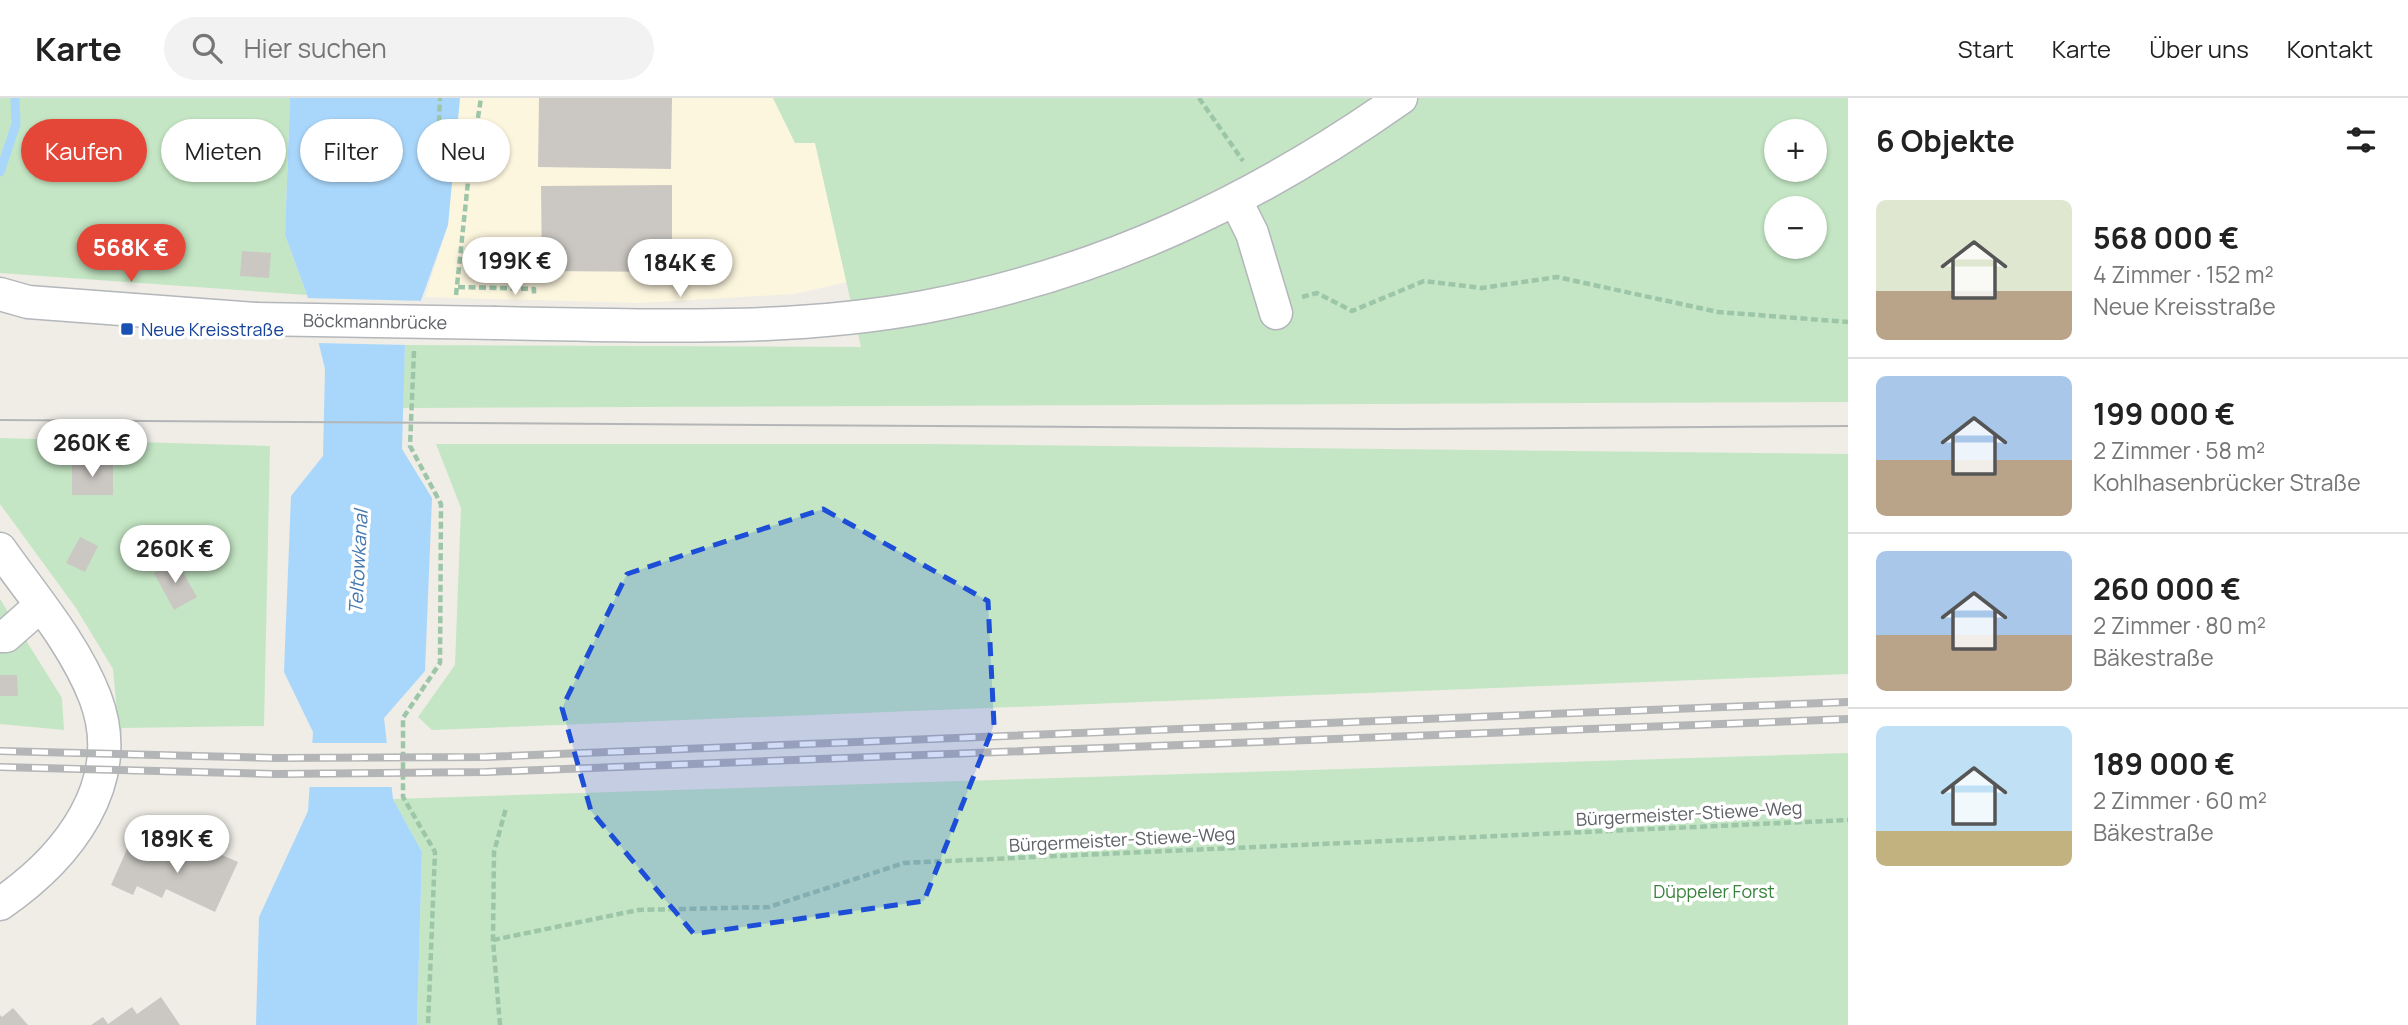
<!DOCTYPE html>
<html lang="de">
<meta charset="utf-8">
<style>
body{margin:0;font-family:Manrope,sans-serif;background:#f2f2f2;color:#222;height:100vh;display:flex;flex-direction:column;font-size:26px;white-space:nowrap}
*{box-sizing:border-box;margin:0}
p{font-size:23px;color:#767676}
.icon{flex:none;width:38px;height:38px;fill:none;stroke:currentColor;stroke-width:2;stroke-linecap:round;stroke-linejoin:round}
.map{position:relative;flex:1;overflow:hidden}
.side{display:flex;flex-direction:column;background:#fff;width:560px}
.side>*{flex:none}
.guide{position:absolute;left:21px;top:21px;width:665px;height:63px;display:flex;gap:14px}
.fabs{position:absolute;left:1764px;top:21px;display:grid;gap:14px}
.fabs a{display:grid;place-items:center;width:63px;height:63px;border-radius:50%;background:#fff;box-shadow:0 2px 5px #0004;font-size:35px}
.price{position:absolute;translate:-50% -60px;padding:0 16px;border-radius:24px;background:#fff;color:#222;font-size:23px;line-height:46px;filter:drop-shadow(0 2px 4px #0008)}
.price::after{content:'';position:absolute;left:50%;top:42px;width:21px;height:16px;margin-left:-10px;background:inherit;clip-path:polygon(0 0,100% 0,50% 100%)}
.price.current{background:#e44738;color:#fff}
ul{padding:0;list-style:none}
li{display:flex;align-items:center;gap:21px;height:175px;padding:0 28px}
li+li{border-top:2px solid #e0e0e0}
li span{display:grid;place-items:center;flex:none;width:196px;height:140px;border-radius:10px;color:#555}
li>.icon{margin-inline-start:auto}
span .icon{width:84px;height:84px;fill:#fffc;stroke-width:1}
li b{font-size:30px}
h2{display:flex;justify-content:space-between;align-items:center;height:84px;padding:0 28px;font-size:30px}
.pill{padding:0 24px;border-radius:32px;background:#fff;box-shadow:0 2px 5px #0004;font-size:24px;line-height:63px}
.pill.current{background:#e44738;color:#fff}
header{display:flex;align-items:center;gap:42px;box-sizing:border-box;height:98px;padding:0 35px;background:#fff;border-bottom:2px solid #e0e0e0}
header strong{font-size:33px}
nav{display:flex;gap:38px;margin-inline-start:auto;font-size:24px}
.search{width:490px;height:63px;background:#f2f2f2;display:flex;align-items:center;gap:18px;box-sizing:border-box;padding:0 24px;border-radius:38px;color:#767676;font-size:26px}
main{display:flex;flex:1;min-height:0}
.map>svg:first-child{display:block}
.commercial{fill:#fdf6de}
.green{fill:#c4e6c4;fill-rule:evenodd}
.water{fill:#a9d7fc}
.pier{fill:#efede6}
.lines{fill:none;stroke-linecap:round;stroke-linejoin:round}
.stream{stroke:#a9d7fc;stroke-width:9}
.building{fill:#cbc8c3}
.minor-casing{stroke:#b3b6ba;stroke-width:35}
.path{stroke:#9dc6a9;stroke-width:4.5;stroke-dasharray:7 3.5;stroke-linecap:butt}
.minor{stroke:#fff;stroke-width:32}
.tram{stroke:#b4b5b6;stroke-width:2}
.rail-casing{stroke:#b4b5b6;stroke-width:8}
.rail{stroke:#fff;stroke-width:5;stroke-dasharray:16;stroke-linecap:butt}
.minor-bridge-casing{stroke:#b3b6ba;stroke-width:35;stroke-linecap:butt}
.minor-bridge{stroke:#fff;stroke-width:32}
.marked{fill:#1d4ed8;fill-opacity:0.2;stroke:#1d4ed8;stroke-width:5;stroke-dasharray:14 9;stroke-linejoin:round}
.transit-dot{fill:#1a4fb4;stroke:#fff;stroke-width:2.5}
.labels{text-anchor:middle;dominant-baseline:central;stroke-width:7;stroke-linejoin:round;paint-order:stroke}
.street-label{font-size:18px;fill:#5e6166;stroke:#fff}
.transit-label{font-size:18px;fill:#164399;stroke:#fff;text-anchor:start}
.park-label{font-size:18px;fill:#38833c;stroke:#fff}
.water-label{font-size:19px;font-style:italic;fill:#4578ae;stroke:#fff}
</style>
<header>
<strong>Karte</strong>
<div class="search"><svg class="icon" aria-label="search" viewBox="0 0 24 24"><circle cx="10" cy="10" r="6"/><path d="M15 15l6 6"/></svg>Hier suchen</div>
<nav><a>Start</a><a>Karte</a><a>Über uns</a><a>Kontakt</a></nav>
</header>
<main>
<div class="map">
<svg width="1848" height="927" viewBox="0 0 1848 927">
<rect width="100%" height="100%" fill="#efede6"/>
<polygon class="commercial" points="460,0 773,0 795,45 815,44 847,184 794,196 638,205 425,199 448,127"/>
<g class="green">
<polygon points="0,0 290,0 285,137 307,197 0,175"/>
<path d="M773,0H1848V304L402,310L405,247L861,249L815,45H795ZM1776,33H1815V72H1776ZM1776,110H1815V149H1776Z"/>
<polygon points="0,340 270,348 264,628 122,630 120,646 113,571 76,510 0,406"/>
<polygon points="436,346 925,346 1848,356 1848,576 432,632 418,619 455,567 461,410"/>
<polygon points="0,501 62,600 64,632 0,626"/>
<polygon points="1848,655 1848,927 417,927 422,754 393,701"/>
</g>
<polygon class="water" points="290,0 460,0 448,127 405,247 402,351 432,400 425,573 384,620 393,701 422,754 417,927 256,927 259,819 308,713 313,634 284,574 291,398 323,358 325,271 307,197 285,137"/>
<g class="pier">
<polygon points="304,200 427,203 409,247 315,245"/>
<polygon points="308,645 390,645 395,689 306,689"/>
</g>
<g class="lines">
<polyline class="stream" points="0,74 16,26 15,0"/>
</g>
<g class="building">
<polygon points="539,0 672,0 671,71 538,69"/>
<polygon points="672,87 672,174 542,173 541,88"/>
<polygon points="242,153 271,155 269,180 240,178"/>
<rect x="72" y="365" width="41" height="32"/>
<polygon points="80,439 98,448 85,474 66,465"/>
<polygon points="176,462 197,499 174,512 154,475"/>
<polygon points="0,577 17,577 18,598 0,598"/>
<polygon points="128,749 150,760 155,749 180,760 185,750 209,762 213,753 238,764 215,814 166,791 162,800 137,788 133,797 111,787"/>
<polygon points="161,899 180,927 91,927 103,919 108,926 132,909 137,916"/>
<polygon points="13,910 28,927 0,927 0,917 2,919"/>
</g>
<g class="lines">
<g class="minor-casing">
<g id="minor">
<polyline points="1236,103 1252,135 1276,215"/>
<polyline points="0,196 28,204 255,221"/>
<path d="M496,225C638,227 784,235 924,209C1101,176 1255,103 1401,0"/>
<path d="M0,451C33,498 74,545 95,599C128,685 67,760 0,806"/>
<polyline points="0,538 6,538 40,508"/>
</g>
</g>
<g class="path">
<polyline points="1199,0 1243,63"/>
<polyline points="437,66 440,0"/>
<polyline points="458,189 534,191 534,198"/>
<polyline points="456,197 468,84 481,0"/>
<polyline points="1302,199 1317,195 1352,213 1424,183 1482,190 1557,179 1718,214 1848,224"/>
<polyline points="414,253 410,348 441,406 440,565 403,620 403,699 435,754 428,927"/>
<polyline points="493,842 638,812 769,809 904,765 1848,722"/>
<polyline points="500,927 493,842 494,754 506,710"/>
</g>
<use href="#minor" class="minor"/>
<polyline class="tram" points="0,322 1400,331 1848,328"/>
<g class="rail-casing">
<g id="rail">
<polyline points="0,653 275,660 486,659 1848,604"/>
<polyline points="0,669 276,676 486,674 1848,621"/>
</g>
</g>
<use href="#rail" class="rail"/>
<g class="minor-bridge-casing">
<polyline id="minor-bridge" points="255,221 496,225"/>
</g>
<use href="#minor-bridge" class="minor-bridge"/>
</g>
<path class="marked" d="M823,411L988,503L994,627L924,803L694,836L591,713L562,610L627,476Z"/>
<rect class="transit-dot" x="120" y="224" width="14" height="14" rx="3.5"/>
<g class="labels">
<g class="street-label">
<text transform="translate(375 223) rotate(1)">Böckmannbrücke</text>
<text transform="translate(1689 715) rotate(-3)">Bürgermeister-Stiewe-Weg</text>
<text transform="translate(1122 741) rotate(-3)">Bürgermeister-Stiewe-Weg</text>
</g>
<g class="transit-label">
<text x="141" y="231">Neue Kreisstraße</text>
</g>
<g class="park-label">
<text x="1714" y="793">Düppeler Forst</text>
</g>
<g class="water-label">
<text transform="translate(358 464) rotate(-87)">Teltowkanal</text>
</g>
</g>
</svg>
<div class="fabs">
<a>+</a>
<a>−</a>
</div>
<b class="price current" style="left:131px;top:186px">568K €</b>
<b class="price" style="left:515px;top:199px">199K €</b>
<b class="price" style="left:680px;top:201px">184K €</b>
<b class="price" style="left:92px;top:381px">260K €</b>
<b class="price" style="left:175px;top:487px">260K €</b>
<b class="price" style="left:177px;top:777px">189K €</b>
<div class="guide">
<a class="pill current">Kaufen</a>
<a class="pill">Mieten</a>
<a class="pill">Filter</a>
<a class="pill">Neu</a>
</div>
</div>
<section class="side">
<h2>6 Objekte<svg class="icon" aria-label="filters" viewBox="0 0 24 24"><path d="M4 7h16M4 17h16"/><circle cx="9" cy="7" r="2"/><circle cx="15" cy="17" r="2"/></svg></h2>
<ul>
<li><span style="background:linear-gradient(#dfe7d0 65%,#b9a48a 0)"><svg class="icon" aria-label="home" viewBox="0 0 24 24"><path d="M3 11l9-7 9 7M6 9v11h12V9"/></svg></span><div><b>568 000 €</b><p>4 Zimmer · 152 m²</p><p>Neue Kreisstraße</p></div></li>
<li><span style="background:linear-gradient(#a9c7e8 60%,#b9a48a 0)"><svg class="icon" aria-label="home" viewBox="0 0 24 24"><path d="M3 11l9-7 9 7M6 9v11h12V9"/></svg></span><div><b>199 000 €</b><p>2 Zimmer · 58 m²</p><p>Kohlhasenbrücker Straße</p></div></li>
<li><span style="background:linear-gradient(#a9c7e8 60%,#b9a48a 0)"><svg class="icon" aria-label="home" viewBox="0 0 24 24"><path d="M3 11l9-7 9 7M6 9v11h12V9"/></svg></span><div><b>260 000 €</b><p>2 Zimmer · 80 m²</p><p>Bäkestraße</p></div></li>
<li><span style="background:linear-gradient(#bfe0f5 75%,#c2b280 0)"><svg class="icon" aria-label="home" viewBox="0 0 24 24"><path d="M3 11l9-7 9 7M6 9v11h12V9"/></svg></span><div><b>189 000 €</b><p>2 Zimmer · 60 m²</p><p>Bäkestraße</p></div></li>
</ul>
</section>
</main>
